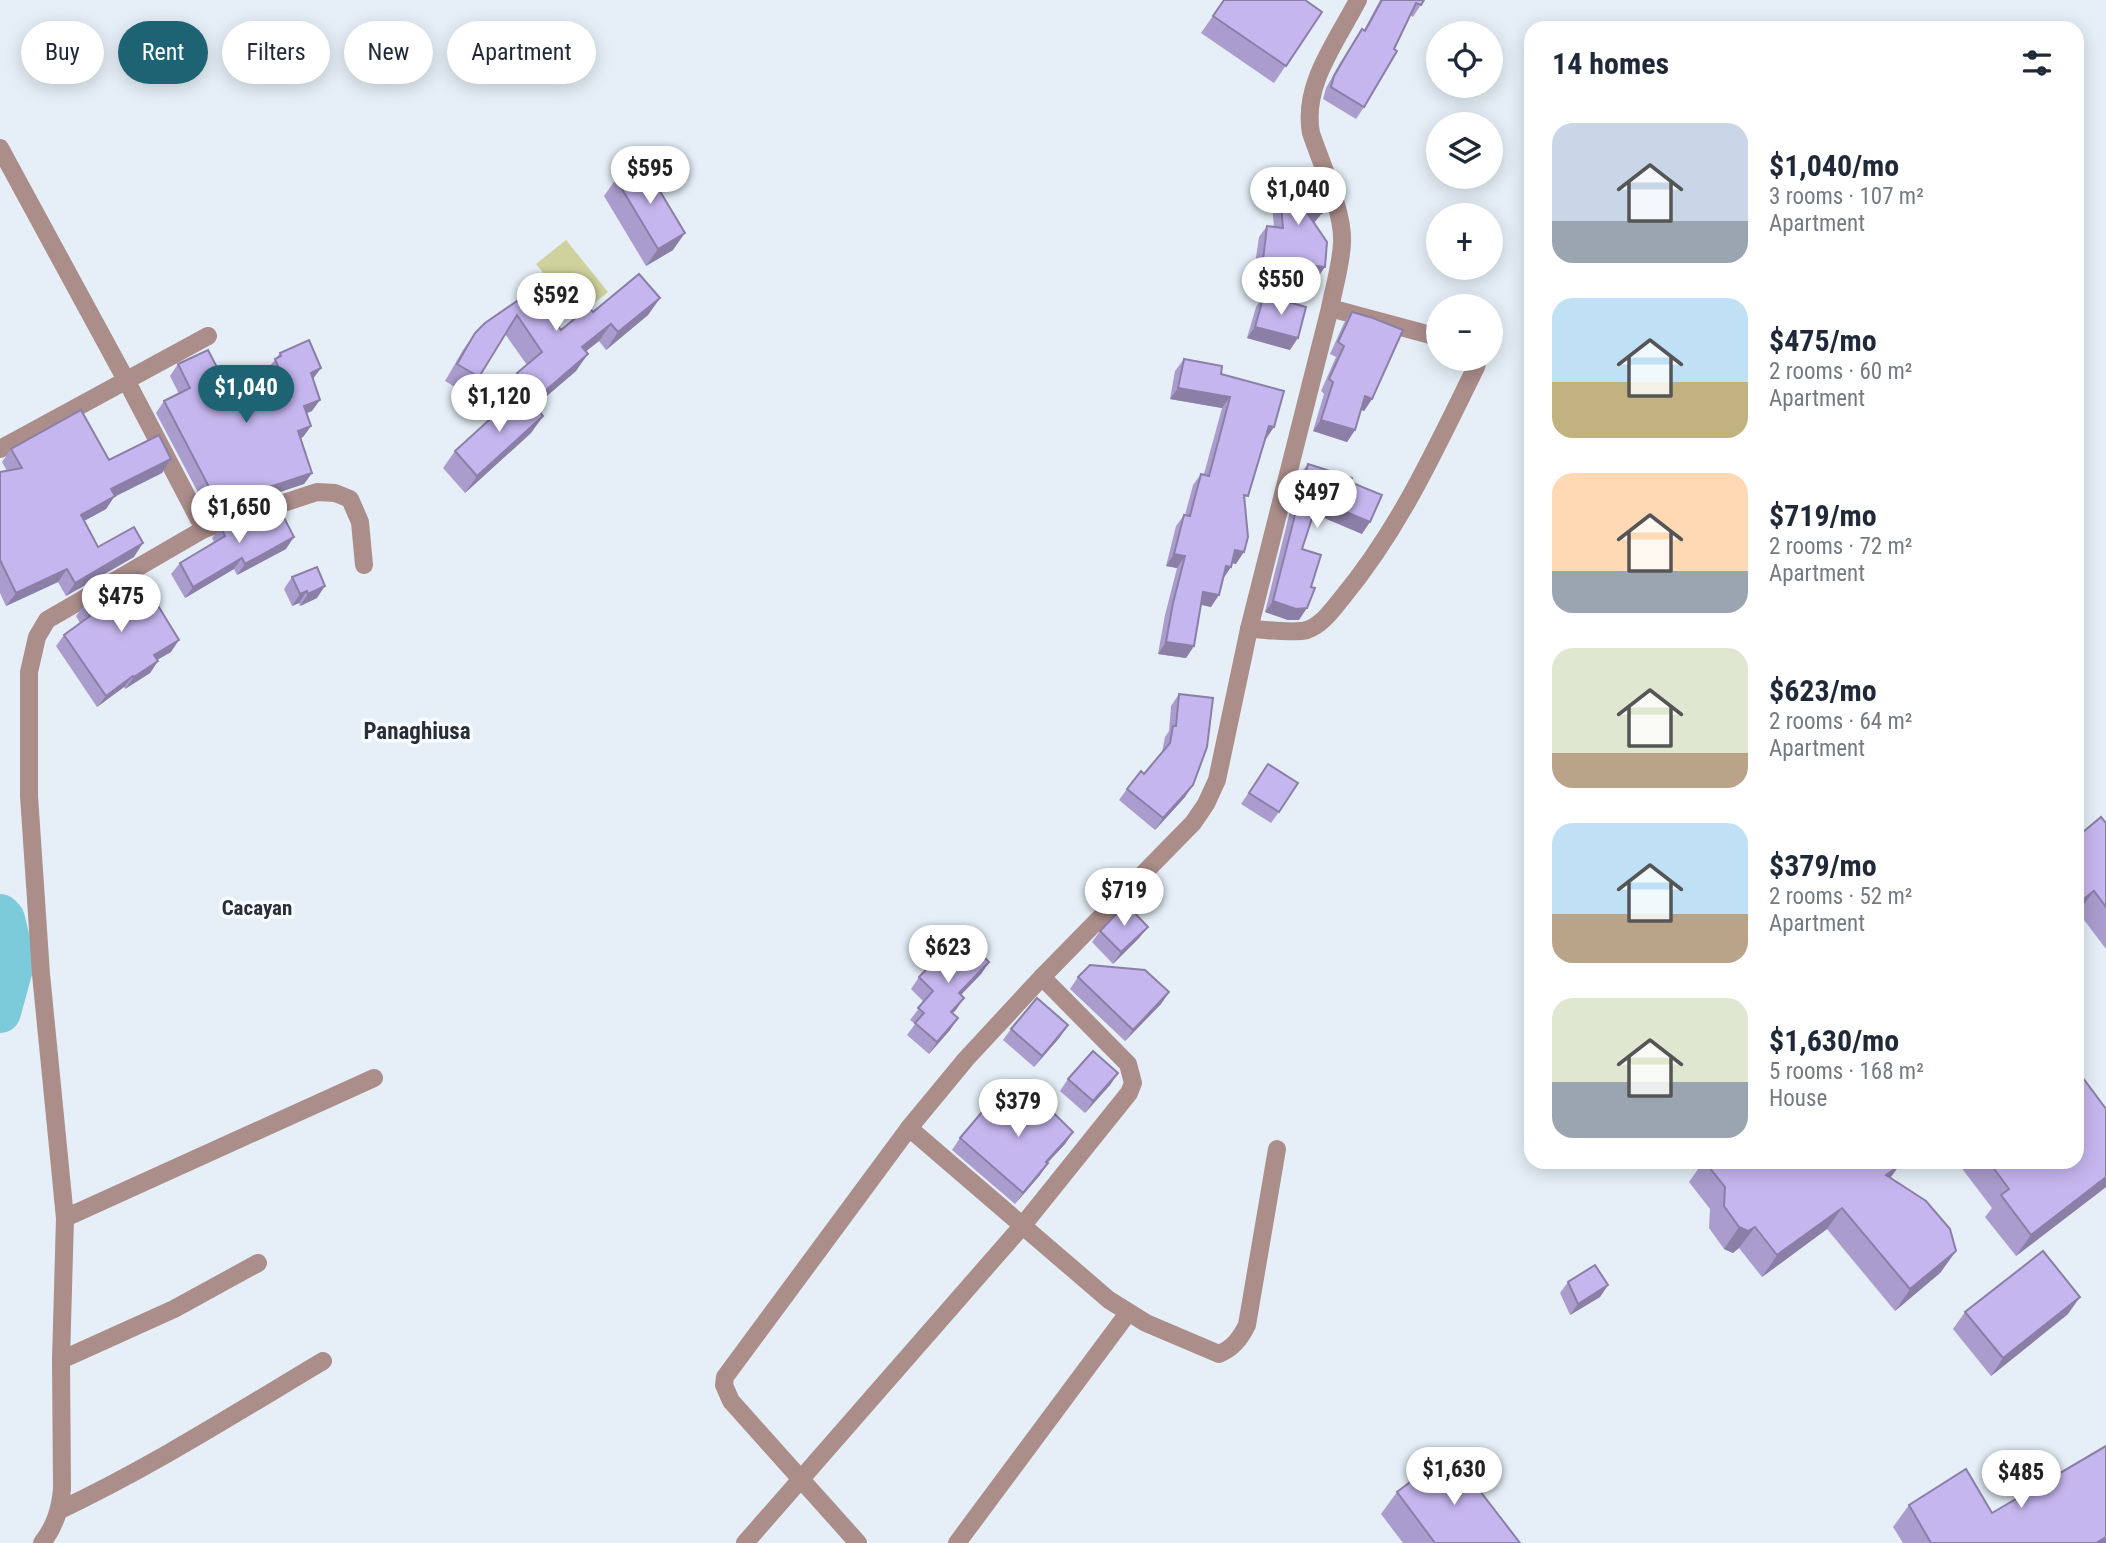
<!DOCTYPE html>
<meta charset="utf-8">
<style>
body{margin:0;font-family:"Roboto Condensed",sans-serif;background:#f6f6f7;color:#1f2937;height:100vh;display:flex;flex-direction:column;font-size:26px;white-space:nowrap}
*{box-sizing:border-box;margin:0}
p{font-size:23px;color:#747a83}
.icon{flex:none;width:38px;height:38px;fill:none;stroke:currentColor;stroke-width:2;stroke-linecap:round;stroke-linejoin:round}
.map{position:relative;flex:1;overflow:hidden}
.sheet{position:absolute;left:1524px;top:21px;width:560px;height:1148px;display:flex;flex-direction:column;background:#fff;border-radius:21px;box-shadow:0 4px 18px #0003}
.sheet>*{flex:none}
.top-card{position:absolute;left:21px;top:21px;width:665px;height:63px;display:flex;gap:14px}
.controls{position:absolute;left:1426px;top:21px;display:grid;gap:14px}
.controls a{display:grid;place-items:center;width:77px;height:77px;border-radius:50%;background:#fff;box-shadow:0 4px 18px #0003;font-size:35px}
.price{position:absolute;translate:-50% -60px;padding:0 16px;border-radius:24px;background:#fff;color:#222;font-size:23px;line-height:46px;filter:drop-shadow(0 2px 4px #0008)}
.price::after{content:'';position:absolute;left:50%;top:42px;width:21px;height:16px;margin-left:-10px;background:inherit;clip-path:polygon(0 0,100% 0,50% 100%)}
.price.on{background:#1e6374;color:#fff}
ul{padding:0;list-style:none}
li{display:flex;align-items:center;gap:21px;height:175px;padding:0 28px}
li span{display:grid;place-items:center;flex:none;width:196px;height:140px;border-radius:21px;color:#555}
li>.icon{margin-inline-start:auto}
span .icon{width:84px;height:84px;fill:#fffc;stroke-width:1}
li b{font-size:30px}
h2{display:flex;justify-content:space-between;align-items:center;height:84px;padding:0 28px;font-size:30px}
.tag{padding:0 24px;border-radius:32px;background:#fff;box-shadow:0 4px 18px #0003;font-size:24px;line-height:63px}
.tag.on{background:#1e6374;color:#fff}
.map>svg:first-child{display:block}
.pitch{fill:#d0d29d}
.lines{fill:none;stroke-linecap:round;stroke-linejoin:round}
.river{stroke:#7ccbdb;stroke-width:42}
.street{stroke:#ab8d8a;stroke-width:18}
.wall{fill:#aa9dce}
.shaded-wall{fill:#8b7fa7}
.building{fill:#c6b6ef;stroke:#8b7fa7;stroke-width:2}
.labels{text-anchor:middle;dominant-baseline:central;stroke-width:7;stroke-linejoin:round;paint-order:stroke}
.neighbourhood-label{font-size:21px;font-weight:bold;fill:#282f36;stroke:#f8fbff}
.quarter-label{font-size:23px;font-weight:bold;fill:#282f36;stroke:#f8fbff}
</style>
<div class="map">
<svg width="2106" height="1543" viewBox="0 0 2106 1543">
<rect width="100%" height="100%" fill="#e6eff8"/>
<polygon class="pitch" points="566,240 608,292 578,316 536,264"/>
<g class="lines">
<polyline class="river" points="0,915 4,919 14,961 0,1012"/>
<g class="street">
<polyline points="0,148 126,380 204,529"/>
<polyline points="1330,308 1438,337"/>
<polyline points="0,449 208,336"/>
<path d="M1249,629C1265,629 1293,634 1307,630C1322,625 1333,609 1342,598C1400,528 1436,448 1476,367L1478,359"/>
<path d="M909,1128L1109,1300L1146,1323L1219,1354C1233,1348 1240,1339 1247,1325L1277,1149"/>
<polyline points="65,1218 374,1078"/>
<polyline points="61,1360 174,1309 258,1263"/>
<path d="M60,1510C151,1467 236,1413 323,1361"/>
<path d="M42,1543C55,1526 60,1510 62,1489L61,1360L65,1218L41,974L29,796V672L37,637L47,620L204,529L317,492L335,493L350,499L360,522L364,565"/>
<polyline points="745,1543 1023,1225 1129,1093 1133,1083 1128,1064 1042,977"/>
<path d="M858,1543L731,1401L724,1385L725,1377L909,1128L966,1059L1042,977L1193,823L1206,804L1217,780L1249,629L1330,308C1334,287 1341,265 1342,243C1344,213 1321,163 1311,133C1302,85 1337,41 1358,0"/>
<polyline points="957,1543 1128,1313"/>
</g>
</g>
<g class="wall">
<polygon points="1224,0 1322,12 1274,83 1201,33"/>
<polygon points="1380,0 1424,0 1413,17 1410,15 1364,107 1356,119 1323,99 1326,88 1340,63 1362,29 1364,30"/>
<polygon points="616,179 673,250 646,266 604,196"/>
<polygon points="1279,182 1322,213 1314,223 1325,267 1317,278 1254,271 1259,237 1267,226 1274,227 1271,193"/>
<polygon points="533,290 561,330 593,312 660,298 648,315 606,350 599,341 586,351 576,371 535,406 543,416 531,433 465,493 443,468 455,451 512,398 505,390 517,373 527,365 505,334 479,377 467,394 445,381 463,350 475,333"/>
<polygon points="1264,295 1290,350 1247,338 1256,307"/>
<polygon points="1352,312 1372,399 1364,411 1361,409 1355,430 1347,442 1313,431 1324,394 1321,391 1336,357 1330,354 1344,323"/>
<polygon points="280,353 313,380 312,411 307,413 311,426 303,437 301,438 312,473 304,484 210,515 156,413 164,401 179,394 170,376 178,364 238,408 275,391 267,370"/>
<polygon points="1184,359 1221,374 1266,439 1244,501 1236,564 1232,563 1231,567 1223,578 1211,607 1201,605 1194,646 1186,658 1158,654 1165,615 1177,568 1166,566 1176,526 1184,515 1185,515 1193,485 1201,474 1204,474 1222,408 1170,399 1175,371"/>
<polygon points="11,449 109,460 171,459 162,473 114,497 106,509 84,521 98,547 134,557 66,596 58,582 6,606 0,593 0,472 7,471 2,462"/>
<polygon points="1308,464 1350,482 1362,534 1314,513 1302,549 1299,620 1288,620 1265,612 1299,475"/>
<polygon points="221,527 286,549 237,575 234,569 185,598 171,574 180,563 214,542 212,538"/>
<polygon points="292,577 317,598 300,606 299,603 292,606 284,589"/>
<polygon points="84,605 171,652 157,660 158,661 150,673 125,689 124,687 97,707 56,646 64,635 80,623 76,616"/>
<polygon points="1179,694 1185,797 1155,830 1119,800 1127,789 1144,774 1162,752 1165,737 1169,731 1171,706"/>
<polygon points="1268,764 1279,812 1271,823 1241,804"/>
<polygon points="2106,823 2106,949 2078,912 2077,913 2077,837"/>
<polygon points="1148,927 1139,938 1113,964 1092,942 1100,931"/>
<polygon points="989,962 981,974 961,995 964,998 952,1013 958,1018 950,1030 929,1054 907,1035 915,1024 910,1020 924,1002 911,989 919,977"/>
<polygon points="1078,977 1169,992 1161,1004 1125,1041 1070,989"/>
<polygon points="1011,1029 1060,1037 1034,1067 1003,1040"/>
<polygon points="1118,1073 1110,1085 1085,1113 1060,1091 1068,1079"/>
<polygon points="2106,1109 2106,1187 2016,1256 1985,1217 1992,1208 1957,1162 2077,1162"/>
<polygon points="1002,1116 1073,1132 1065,1144 1047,1163 1048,1163 1040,1175 1015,1204 952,1150 960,1138"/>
<polygon points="1703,1162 1896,1162 1890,1178 1956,1251 1940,1273 1895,1311 1827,1229 1762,1277 1739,1248 1733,1253 1724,1249 1709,1228 1710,1209 1689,1182"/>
<polygon points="1568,1282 1608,1285 1600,1297 1570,1315 1560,1293"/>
<polygon points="1965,1312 2068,1314 1991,1376 1953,1329"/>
<polygon points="1397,1492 1520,1543 1403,1543 1381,1514"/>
<polygon points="1909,1505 1992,1513 2106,1543 1903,1543 1893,1527"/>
</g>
<g class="shaded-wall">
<polygon points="1322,213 1313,224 1308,214"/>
<polygon points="685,233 673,250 646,266 658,249"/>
<polygon points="1263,260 1325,267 1317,278 1254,271"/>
<polygon points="660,298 648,315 606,350 618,332"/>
<polygon points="611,324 599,341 570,364 582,347"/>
<polygon points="1255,327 1298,338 1290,350 1247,338"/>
<polygon points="588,354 576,371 526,414 538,397"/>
<polygon points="321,368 313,379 311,373"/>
<polygon points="1178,388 1230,397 1222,408 1170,399"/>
<polygon points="1365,396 1372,399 1364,411 1357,408"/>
<polygon points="320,400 312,411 296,417 304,406"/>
<polygon points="543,416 531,433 465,493 477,476"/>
<polygon points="1321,420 1355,430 1347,442 1313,431"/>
<polygon points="311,426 303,437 290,442 298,431"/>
<polygon points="1269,426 1274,427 1266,439 1261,437"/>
<polygon points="171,459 162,473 114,497 106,509 71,528 81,515 111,489"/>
<polygon points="312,473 304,484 210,515 218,504"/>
<polygon points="1318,500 1370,522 1362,534 1310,512"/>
<polygon points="294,537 286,549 237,575 245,564"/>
<polygon points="143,543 134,557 66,596 75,583"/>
<polygon points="1235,550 1244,552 1236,564 1227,562"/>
<polygon points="1174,554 1185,556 1177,568 1166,566"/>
<polygon points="242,558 234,569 185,598 193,587"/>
<polygon points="1226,566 1231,567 1223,579"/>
<polygon points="67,569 58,582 6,606 16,593"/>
<polygon points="325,586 317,598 300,606 308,594"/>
<polygon points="307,591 299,603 292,606 300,594"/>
<polygon points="1203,592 1219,595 1211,607 1195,603"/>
<polygon points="1273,601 1307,608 1299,620 1288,620 1265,612"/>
<polygon points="179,640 171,652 146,666 154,655"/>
<polygon points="1166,642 1194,646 1186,658 1158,654"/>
<polygon points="158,661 150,673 125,689 134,677"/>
<polygon points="133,676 124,687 97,707 106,696"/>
<polygon points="1193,785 1185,797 1155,830 1163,818"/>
<polygon points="2094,891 2078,912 2077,913 2077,904"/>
<polygon points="1148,927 1139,938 1113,964 1121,952"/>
<polygon points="989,962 981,974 951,1005 959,993"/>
<polygon points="1169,992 1161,1004 1125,1041 1133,1030"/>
<polygon points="964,998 956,1010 942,1024 951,1012"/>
<polygon points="958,1018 950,1030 929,1054 937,1042"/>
<polygon points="1068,1025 1060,1037 1034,1067 1042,1056"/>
<polygon points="1118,1073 1110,1085 1085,1113 1093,1101"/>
<polygon points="1073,1132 1065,1144 1038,1173 1046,1162"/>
<polygon points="1048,1163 1040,1175 1015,1204 1023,1193"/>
<polygon points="1899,1166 1883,1188 1886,1175"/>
<polygon points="2106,1177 2106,1187 2016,1256 2031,1235"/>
<polygon points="1842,1208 1827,1229 1762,1277 1777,1255"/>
<polygon points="1739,1227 1755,1227 1739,1248 1733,1253 1724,1249"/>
<polygon points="1956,1251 1940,1273 1895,1311 1910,1289"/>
<polygon points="1608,1285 1600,1297 1570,1315 1578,1304"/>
<polygon points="2080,1297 2068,1314 1991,1376 2003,1358"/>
<polygon points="2106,1537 2106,1543 2096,1543"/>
</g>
<g class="building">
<polygon points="1224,0 1305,0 1322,12 1286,66 1213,16"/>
<polygon points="1382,0 1424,0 1421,5 1416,3 1394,49 1397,51 1364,107 1331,87 1334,76 1348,52 1362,29 1365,31"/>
<polygon points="643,163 685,233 658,249 616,179"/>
<polygon points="1318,178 1322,213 1308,214 1327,242 1325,267 1263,260 1267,226 1283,228 1279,182"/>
<polygon points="639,274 660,298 618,332 611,324 582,347 588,354 538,397 517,373 542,352 517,315 479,377 457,364 475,333 485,323 533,290 561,330 589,307 593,312"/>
<polygon points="1264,295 1306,307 1298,338 1255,327"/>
<polygon points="1352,312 1373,318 1403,330 1372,399 1365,396 1355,430 1321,420 1333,382 1329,379 1344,346 1338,342"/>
<polygon points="309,340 321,368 311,373 320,400 304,406 311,426 298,431 312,473 218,504 164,401 190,388 178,364 208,350 238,408 286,386 275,359 281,356 280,353"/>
<polygon points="1184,359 1222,366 1221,374 1284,391 1274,427 1269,426 1248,496 1244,495 1248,537 1244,552 1235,550 1231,567 1226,566 1219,595 1203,592 1194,646 1166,642 1173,603 1185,556 1174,554 1184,515 1190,516 1201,474 1209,476 1230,397 1178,388"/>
<polygon points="521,391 543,416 477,476 455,451"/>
<polygon points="81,410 109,460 159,435 171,459 111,489 115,496 81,515 98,547 134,527 143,543 75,583 67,569 16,593 0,560 0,472 22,468 11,449"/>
<polygon points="1308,464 1352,478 1350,482 1382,495 1370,522 1318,500 1302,549 1321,555 1311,587 1315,588 1307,608 1296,609 1273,601"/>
<polygon points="279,508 294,537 245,564 242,558 193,587 180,563 225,536 221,527"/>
<polygon points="317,567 325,586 308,594 307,591 300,594 292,577"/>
<polygon points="138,573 179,640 154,655 158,661 134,677 133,676 106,696 64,635 90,616 84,605"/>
<polygon points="1179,694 1213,698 1207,747 1193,785 1163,818 1127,789 1141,771 1144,774 1170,743 1173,726 1176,726"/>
<polygon points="1268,764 1298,783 1279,812 1249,793"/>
<polygon points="2101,817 2106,823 2106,907 2094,891 2077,904 2077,837"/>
<polygon points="1126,904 1148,927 1121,952 1100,931"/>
<polygon points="960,934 989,962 959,993 964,998 951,1012 958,1018 937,1042 915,1023 924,1013 918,1008 933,991 919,977"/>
<polygon points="1090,965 1145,970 1169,992 1133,1030 1078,977"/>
<polygon points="1037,998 1068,1025 1042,1056 1011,1029"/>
<polygon points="1093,1051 1118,1073 1093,1101 1068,1079"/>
<polygon points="2077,1070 2106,1109 2106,1177 2031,1235 2001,1195 2009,1189 1989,1162 2077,1162"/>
<polygon points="1029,1089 1073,1132 1046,1162 1048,1163 1023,1193 960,1138 988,1105 1002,1116"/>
<polygon points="1705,1162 1896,1162 1899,1166 1886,1175 1926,1201 1950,1229 1956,1251 1910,1289 1842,1208 1777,1255 1755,1227 1748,1231 1739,1227 1724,1206 1725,1187"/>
<polygon points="2043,1251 2080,1297 2003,1358 1965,1312"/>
<polygon points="1595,1265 1608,1285 1578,1304 1568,1282"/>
<polygon points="2106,1446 2106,1537 2096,1543 1931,1543 1909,1505 1966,1469 1992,1513"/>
<polygon points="1450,1452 1520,1543 1435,1543 1397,1492"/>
</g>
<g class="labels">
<g class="neighbourhood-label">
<text x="257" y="908">Cacayan</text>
</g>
<g class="quarter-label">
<text x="417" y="731">Panaghiusa</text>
</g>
</g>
</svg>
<div class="controls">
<a><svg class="icon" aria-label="locate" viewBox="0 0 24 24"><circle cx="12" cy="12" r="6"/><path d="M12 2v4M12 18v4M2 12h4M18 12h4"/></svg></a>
<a><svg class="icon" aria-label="layers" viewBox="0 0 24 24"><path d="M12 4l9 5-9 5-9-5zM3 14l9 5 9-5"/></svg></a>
<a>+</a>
<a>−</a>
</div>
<b class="price" style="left:650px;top:206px">$595</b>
<b class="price" style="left:1298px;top:227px">$1,040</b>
<b class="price" style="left:1281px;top:317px">$550</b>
<b class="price" style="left:556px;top:333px">$592</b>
<b class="price on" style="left:246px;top:425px">$1,040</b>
<b class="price" style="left:499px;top:434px">$1,120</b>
<b class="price" style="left:1317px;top:530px">$497</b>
<b class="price" style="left:239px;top:545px">$1,650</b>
<b class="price" style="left:121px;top:634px">$475</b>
<b class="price" style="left:1124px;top:928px">$719</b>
<b class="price" style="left:948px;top:985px">$623</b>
<b class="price" style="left:1018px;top:1139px">$379</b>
<b class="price" style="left:1454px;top:1507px">$1,630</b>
<b class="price" style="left:2021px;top:1510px">$485</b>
<div class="top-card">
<a class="tag">Buy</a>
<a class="tag on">Rent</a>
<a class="tag">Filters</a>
<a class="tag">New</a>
<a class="tag">Apartment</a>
</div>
<section class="sheet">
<h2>14 homes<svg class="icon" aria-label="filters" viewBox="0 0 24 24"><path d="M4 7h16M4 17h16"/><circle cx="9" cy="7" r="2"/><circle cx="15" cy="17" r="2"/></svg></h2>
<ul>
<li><span style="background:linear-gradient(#c9d6e8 70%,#9aa5b1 0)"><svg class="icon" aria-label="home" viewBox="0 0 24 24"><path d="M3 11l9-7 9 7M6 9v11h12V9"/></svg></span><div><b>$1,040/mo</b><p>3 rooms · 107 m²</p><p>Apartment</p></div></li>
<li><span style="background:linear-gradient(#bfe0f5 60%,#c2b280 0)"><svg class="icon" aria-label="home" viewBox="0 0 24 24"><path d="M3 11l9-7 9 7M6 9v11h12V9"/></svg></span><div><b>$475/mo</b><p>2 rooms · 60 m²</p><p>Apartment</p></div></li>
<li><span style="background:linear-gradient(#ffd9b3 70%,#9aa5b1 0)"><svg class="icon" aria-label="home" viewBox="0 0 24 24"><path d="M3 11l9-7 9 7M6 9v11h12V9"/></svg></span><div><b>$719/mo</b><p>2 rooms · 72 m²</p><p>Apartment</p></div></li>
<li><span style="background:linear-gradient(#dfe7d0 75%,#b9a48a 0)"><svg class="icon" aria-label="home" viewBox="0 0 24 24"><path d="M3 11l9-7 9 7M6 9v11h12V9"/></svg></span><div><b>$623/mo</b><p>2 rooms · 64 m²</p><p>Apartment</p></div></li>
<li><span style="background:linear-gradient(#bfe0f5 65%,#b9a48a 0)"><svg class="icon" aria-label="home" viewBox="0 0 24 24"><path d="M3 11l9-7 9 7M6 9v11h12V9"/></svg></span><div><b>$379/mo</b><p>2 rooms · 52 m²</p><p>Apartment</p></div></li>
<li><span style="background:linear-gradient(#dfe7d0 60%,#9aa5b1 0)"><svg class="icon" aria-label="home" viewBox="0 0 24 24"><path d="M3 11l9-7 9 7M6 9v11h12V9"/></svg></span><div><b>$1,630/mo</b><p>5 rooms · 168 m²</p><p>House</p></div></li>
</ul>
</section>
</div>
